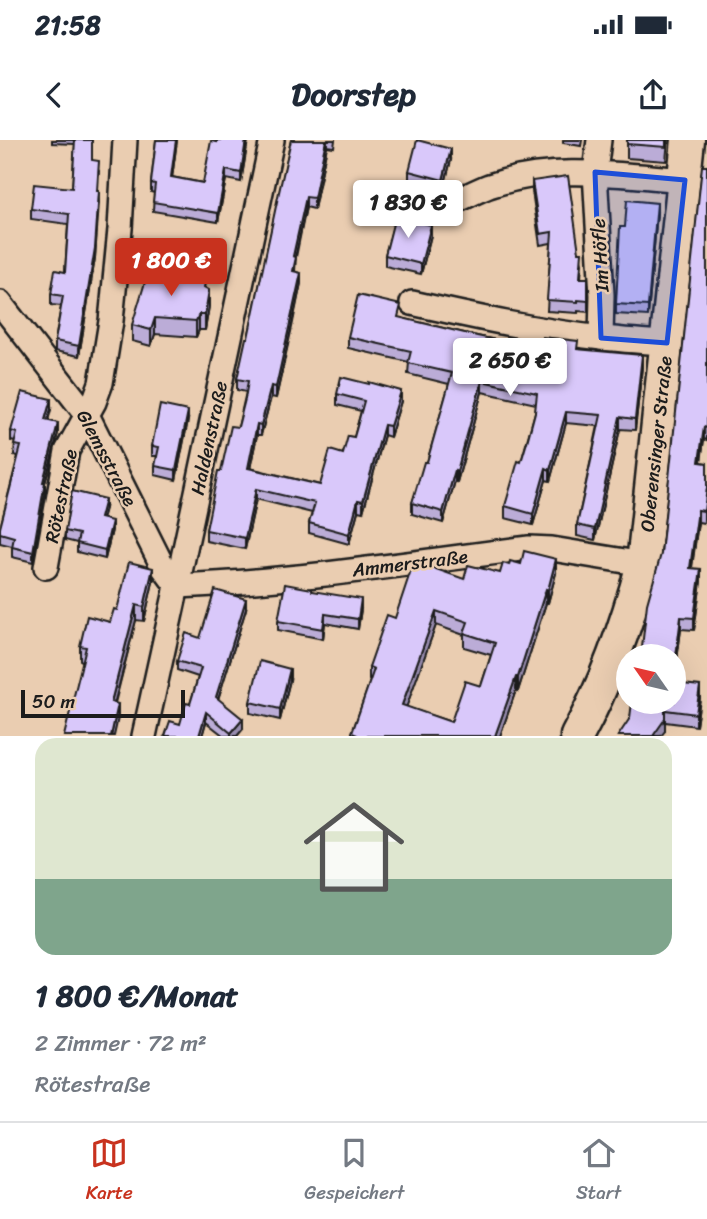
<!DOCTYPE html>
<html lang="de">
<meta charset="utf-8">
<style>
body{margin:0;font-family:Sriracha,sans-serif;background:#f6f6f7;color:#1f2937;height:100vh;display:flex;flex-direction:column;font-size:26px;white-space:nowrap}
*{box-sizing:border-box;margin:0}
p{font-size:23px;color:#747a83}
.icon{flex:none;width:38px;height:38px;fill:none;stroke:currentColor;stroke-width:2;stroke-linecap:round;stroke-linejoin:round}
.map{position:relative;height:596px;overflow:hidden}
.panel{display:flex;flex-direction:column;background:#fff;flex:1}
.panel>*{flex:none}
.needle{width:46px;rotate:304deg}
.fabs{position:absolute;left:616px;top:504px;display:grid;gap:14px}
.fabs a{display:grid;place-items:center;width:70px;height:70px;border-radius:50%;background:#fff;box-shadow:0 7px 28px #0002;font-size:35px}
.scale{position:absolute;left:21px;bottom:18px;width:164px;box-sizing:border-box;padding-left:7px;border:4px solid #1c1c1c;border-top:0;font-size:19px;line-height:24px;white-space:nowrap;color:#1c1c1c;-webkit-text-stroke:5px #eacdb1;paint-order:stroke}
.price{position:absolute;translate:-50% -60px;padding:0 16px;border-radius:7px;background:#fff;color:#222;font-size:23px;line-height:46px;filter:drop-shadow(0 2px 4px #0008)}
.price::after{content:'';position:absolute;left:50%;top:42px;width:21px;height:16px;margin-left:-10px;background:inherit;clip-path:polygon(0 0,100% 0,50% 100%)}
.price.current{background:#c8321e;color:#fff}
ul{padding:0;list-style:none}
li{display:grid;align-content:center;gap:14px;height:371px;padding:0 35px}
li span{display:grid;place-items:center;height:217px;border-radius:21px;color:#555}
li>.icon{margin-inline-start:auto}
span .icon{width:126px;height:126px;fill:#fffc;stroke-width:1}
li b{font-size:30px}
.status{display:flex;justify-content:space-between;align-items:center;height:49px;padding:0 35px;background:#fff;direction:ltr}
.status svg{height:19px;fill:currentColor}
header{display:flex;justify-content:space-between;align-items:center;height:91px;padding:0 35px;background:#fff;font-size:32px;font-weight:700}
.menu{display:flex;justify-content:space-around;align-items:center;height:98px;border-top:2px solid #e0e1e3;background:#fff;font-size:19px;color:#747a83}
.menu a{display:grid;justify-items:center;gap:4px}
.menu .current{color:#c8321e}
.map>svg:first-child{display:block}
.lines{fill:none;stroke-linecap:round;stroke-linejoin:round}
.street-casing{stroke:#1c1c1c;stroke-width:28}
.secondary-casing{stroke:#1c1c1c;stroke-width:37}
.street{stroke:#eacdb1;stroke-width:23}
.secondary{stroke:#eacdb1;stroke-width:32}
.wall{fill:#bbacd7;stroke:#1c1c1c;stroke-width:2;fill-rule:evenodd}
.shaded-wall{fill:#988caf;stroke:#1c1c1c;stroke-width:2}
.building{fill:#d9c8fa;stroke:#1c1c1c;stroke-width:2;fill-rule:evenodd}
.marked{fill:#1d4ed8;fill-opacity:0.2;stroke:#1d4ed8;stroke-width:5;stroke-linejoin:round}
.labels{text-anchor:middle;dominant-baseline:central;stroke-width:5;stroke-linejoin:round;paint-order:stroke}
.street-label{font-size:19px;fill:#1c1c1c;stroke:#eacdb1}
</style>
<div class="status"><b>21:58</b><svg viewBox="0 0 49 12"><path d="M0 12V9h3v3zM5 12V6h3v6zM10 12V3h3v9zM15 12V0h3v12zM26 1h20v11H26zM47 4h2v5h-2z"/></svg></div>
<header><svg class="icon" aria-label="back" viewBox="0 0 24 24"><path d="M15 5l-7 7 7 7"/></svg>Doorstep<svg class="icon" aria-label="share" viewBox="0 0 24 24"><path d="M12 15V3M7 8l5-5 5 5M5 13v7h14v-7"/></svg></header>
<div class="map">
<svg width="707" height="596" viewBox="0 0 707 596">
<rect width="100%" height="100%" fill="#eacdb1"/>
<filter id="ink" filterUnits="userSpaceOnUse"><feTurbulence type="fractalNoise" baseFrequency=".0143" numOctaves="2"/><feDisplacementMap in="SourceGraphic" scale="14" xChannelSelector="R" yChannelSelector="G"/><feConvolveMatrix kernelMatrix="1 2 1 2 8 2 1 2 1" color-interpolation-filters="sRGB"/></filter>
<g filter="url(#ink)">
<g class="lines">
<g class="street-casing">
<g id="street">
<polyline points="599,0 595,32 602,155 601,198"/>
<path d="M449,64C463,58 476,51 489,46C552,24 620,35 685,40"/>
<path d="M0,163L87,275L163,427L177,446C296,441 412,423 529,408L552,409L643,424"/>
<path d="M412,163C475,177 538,191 602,198C624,200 645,202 667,203"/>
<polyline points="46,427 67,311 94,262 101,243 111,181 120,89 125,0"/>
<polyline points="144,596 177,446 272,0"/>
</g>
</g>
<g class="secondary-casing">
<path id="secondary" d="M577,596C607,541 627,484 643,424L688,0"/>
</g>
<use href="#street" class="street"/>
<use href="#secondary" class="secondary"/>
</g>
<g class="wall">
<polygon points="52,0 92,0 92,20 99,31 98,51 99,62 95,118 79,216 55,211 55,201 61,166 51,165 51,154 65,132 68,84 31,79 31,69 72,48 75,4 52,3"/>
<polygon points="156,0 177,0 172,37 203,43 217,0 248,0 241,42 226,39 218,82 153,71 154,53 151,52 151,43"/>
<polygon points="291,0 335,0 334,7 327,6 314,69 306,67 296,117 295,131 301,143 292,187 276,258 271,257 261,295 257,295 250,328 320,345 354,297 361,271 337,265 337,254 401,261 390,297 384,295 363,372 358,371 349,404 309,393 309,383 312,373 256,359 245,409 206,401 206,390 221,331 238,287 246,252 237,250 237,239 248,198"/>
<polygon points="563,0 582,0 581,6 563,3"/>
<polygon points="627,0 668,0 666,21 627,18"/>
<polygon points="451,20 443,51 409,42 409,31"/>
<polygon points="707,26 707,300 704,299 701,322 707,323 704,383 698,382 692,428 701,441 694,490 681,489 674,543 700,558 696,586 665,582 665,591 618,596 674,562 661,414"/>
<polygon points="532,41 579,112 582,123 581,138 588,138 588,172 578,171 578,173 547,171 551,103 540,105 532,51"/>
<polygon points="406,64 402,77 431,95 421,134 385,126 385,115 395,79 382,75 382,70"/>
<polygon points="657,73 648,176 616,174 616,164 625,87"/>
<polygon points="162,134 206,148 209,166 205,190 199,190 196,197 155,194 151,206 132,201 132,185"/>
<polygon points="401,178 477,196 542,210 578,209 642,227 635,290 620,289 595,400 577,396 577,385 598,286 566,283 550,341 546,340 533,385 505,378 505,366 521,322 535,272 536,264 482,252 457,342 455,341 443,383 412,374 412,363 427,322 449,244 408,234 409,222 348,208 348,197"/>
<polygon points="51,269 48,281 58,293 45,343 45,352 33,422 12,417 12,406 0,403 0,388 18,316 14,315 15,302 11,301 11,291"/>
<polygon points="188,280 176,340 155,335 155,326 157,316 152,316 152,306"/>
<polygon points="105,368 102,378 112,390 105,419 77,412 77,403 65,400 65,391"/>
<path d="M509,425L556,433L548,463H546L518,551L516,550L500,596H352V593L370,541L369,540V527L395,478L464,439L500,433ZM436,485L464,495V507L491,515L481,546L451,582L406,567Z"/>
<polygon points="153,442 144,481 136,480 115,563 118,578 82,521 80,520 80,506 110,482"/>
<polygon points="312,451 361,469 358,489 325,483 323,499 278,490 278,481"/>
<polygon points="246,469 218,559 243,589 237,596 224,596 206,582 202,596 165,596 180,584 190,564 198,537 177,530 177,521 200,498"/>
<polygon points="290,540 280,580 250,573 250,562"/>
</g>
<g class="shaded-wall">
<polygon points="176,0 177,0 171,46 171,37"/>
<polygon points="246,0 248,0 241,42 241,33"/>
<polygon points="326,0 327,0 327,6 314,69 314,58"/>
<polygon points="451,9 451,20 443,51 443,40"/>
<polygon points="226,30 226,39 218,82 218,73"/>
<polygon points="99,51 95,118 79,216 79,206"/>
<polygon points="306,57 306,67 293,127 293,116"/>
<polygon points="406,58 406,64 401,81 401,75"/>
<polygon points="657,63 657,73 648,176 648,166"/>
<polygon points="431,85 431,95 421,134 421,124"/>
<polygon points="301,133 301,143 276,258 276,247"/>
<polygon points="209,150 209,166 205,190 205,174"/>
<polygon points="199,174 199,190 196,197 196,181"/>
<polygon points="155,178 155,194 151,206 151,190"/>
<polygon points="642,215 642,227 635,290 635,279"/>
<polygon points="482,241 482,252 457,342 457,331"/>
<polygon points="271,246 271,257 261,295 261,285"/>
<polygon points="401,251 401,261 390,297 390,286"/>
<polygon points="51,259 51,269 45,290 45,280"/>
<polygon points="188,271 188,280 176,340 176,330"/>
<polygon points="566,272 566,283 550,341 550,330"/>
<polygon points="620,277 620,289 595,400 595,389"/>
<polygon points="58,283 58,293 45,343 45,352 33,422 33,412 43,342"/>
<polygon points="257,284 257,295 248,339 248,328"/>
<polygon points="384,285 384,295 363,372 363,361"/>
<polygon points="704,287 704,299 699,333 699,322"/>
<polygon points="546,328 546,340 533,385 533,374"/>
<polygon points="455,330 455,341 443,383 443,372"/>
<polygon points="707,347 707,359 704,383 704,371"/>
<polygon points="256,349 256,359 245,409 245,398"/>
<polygon points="105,359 105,368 100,387 100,378"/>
<polygon points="358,360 358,371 349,404 349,394"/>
<polygon points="698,370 698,382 690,439 690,428"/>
<polygon points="112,381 112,390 105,419 105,410"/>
<polygon points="556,419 556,433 548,463 548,450"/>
<polygon points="153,428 153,442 144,481 144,467"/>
<polygon points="701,429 701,441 694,490 694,478"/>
<polygon points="546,449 546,463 518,551 518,537"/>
<polygon points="246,459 246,469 216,566 216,557"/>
<polygon points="361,459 361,469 358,489 358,479"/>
<polygon points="136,465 136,480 111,576 111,562"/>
<polygon points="436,471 436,485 402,579 402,565"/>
<polygon points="325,474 325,483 323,499 323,489"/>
<polygon points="681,477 681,489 674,543 674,532"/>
<polygon points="290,529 290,540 280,580 280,569"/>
<polygon points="516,537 516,550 500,596 495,596"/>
<polygon points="700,546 700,558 696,586 696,574"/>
<polygon points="118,564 118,578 114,596 111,596"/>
<polygon points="665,570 665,591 661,596 653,596"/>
<polygon points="206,572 206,582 202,596 199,596"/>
<polygon points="243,579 243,589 237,596 231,596 231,593"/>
</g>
<g class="building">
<polygon points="75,0 92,0 92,20 99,21 97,51 99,51 95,108 79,206 55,201 63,156 51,154 55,130 65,132 69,74 31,69 34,44 72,48"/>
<polygon points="156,0 176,0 171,37 203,43 211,1 217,2 217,0 246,0 241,33 226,30 218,73 153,62 155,44 151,43"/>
<polygon points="291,0 326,0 314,58 306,57 293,116 296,117 293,131 301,133 276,247 271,246 261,285 257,284 248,328 320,345 330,310 343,314 348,296 354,297 364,261 337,254 341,237 369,244 369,242 401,251 390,286 384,285 363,361 358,360 349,394 309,383 315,363 256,349 245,398 206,390 218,331 221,331 231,286 238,287 245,259 248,241 237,239 246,198 248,198 279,52"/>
<polygon points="417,0 451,9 443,40 409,31"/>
<polygon points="627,0 666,0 666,7 627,4"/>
<polygon points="702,26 707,26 707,288 704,287 699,322 707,323 707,347 704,371 698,370 690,428 701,429 694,478 681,477 674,532 674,516 641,516 647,464 661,414"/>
<polygon points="568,36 579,112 582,112 580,138 588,138 588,161 578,160 578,162 547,160 552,92 540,94 532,41"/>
<polygon points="387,52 406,58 401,75 382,70"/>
<polygon points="627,60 657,63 648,166 616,164 620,87 625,87"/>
<polygon points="395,76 431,85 421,124 385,115"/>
<polygon points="166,125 206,140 204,147 209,150 205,174 199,174 196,181 155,178 151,190 132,185 149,129 162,134"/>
<polygon points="358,155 401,165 398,177 477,196 542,210 543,197 578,201 577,209 642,215 635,279 620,277 595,389 577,385 601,275 566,272 550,330 546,328 533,374 505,366 518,321 521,322 527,302 535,272 537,253 482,241 457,331 455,330 443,372 412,363 424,322 427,322 452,233 408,223 411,211 348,197"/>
<polygon points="22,252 51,259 45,280 58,283 43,342 45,342 33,412 12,407 14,397 0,393 0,388 21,306 14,305 17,293 11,291"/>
<polygon points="160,265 188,271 176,330 155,326 159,307 152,306"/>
<polygon points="72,351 105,359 100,378 112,381 105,410 77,403 79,394 65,391"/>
<path d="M524,411L556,419L548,450L546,449L518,537H516L495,596H357V595L352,593L374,529L369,527L387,475L395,478L413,424L419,423L464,439L468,425L500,433L503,423L509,425L510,421L521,424ZM436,471L468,482L464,493L495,503L481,546L465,541L451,582L402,565Z"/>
<polygon points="129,422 153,428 144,467 136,465 111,562 118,564 111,596 64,596 86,507 80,506 87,476 110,482 114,469 117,470"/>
<polygon points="285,444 312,449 312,451 361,459 358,479 325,474 323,489 278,481"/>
<polygon points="215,450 246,459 216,557 243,579 231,593 206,572 199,596 165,596 170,581 180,584 186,563 190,564 201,528 177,521 186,493 200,498"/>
<polygon points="260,521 290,529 280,569 250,562"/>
<polygon points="674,543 700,546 696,574 665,570 665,579 653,596 618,596 630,578 632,562 674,562"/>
</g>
</g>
<path class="marked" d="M595,32L685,40L667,203L601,198Z"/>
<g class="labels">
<g class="street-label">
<text transform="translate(600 115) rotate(-93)">Im Höfle</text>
<text transform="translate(209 298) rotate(-78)">Haldenstraße</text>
<text transform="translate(656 304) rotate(-84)">Oberensinger Straße</text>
<text transform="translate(107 318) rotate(62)">Glemsstraße</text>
<text transform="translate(61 356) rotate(-78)">Rötestraße</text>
<text transform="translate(410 423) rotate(-7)">Ammerstraße</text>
</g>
</g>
</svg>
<div class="fabs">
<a><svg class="needle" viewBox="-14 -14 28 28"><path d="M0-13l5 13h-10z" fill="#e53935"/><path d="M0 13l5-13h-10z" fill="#747a83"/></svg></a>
</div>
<div class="scale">50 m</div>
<b class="price" style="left:408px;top:100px">1 830 €</b>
<b class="price current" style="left:171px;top:158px">1 800 €</b>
<b class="price" style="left:510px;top:258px">2 650 €</b>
</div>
<section class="panel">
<ul>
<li><span style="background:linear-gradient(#dfe7d0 65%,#7fa58c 0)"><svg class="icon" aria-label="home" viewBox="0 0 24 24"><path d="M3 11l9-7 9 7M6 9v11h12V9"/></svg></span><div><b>1 800 €/Monat</b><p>2 Zimmer · 72 m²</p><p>Rötestraße</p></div></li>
</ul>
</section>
<nav class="menu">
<a class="current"><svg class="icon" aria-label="map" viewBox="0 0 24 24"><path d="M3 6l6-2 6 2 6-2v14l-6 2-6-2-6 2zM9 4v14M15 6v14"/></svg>Karte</a>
<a><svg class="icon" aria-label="saved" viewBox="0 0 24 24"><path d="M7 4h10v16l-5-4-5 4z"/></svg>Gespeichert</a>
<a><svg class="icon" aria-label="home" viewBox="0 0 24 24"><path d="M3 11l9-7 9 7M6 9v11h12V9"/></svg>Start</a>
</nav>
